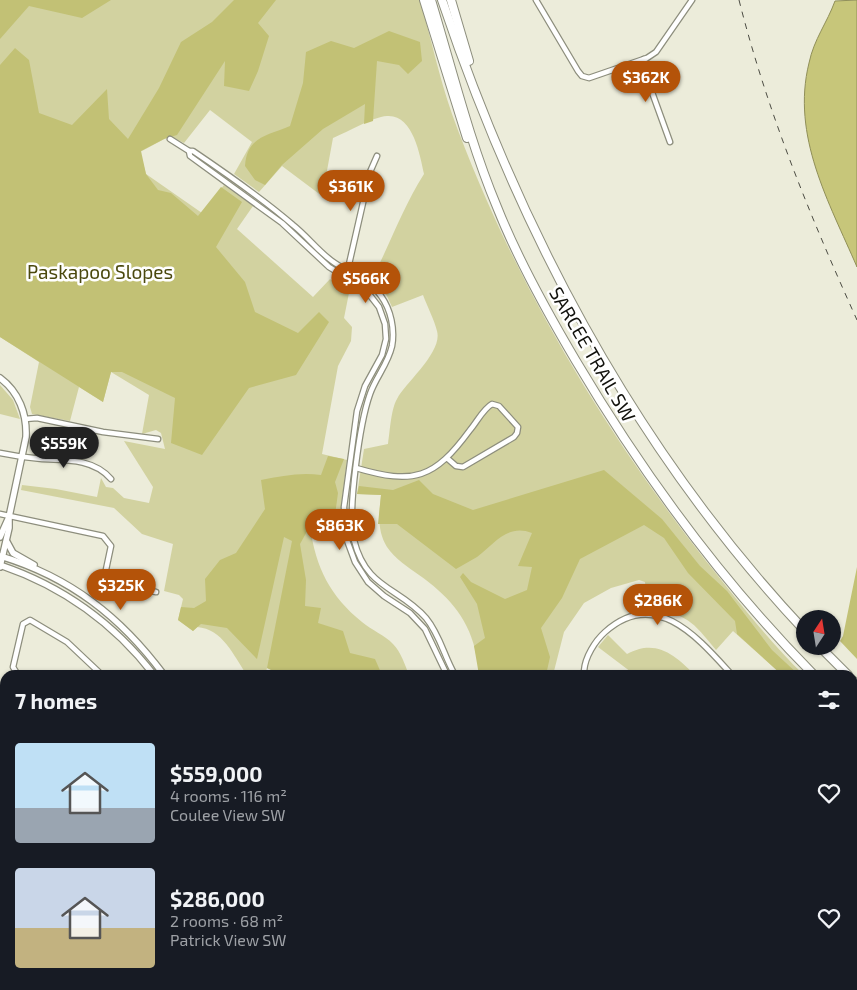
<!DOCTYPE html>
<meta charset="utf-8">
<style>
body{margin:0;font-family:"Exo 2",sans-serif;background:#20242c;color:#f1f3f6;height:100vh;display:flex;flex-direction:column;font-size:19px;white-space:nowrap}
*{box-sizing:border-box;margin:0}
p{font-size:16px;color:#9ea1a6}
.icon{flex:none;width:28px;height:28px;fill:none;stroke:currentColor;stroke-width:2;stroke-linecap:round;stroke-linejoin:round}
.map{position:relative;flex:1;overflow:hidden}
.details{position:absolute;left:0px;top:670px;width:858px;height:320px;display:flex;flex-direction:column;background:#171b24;border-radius:15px 15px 0 0;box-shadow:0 1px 4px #0004}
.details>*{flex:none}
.needle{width:32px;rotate:12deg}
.fabs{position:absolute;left:796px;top:610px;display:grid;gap:10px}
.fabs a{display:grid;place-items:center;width:45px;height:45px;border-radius:50%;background:#171b24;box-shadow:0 1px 4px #0004;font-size:25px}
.price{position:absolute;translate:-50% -42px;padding:0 11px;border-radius:18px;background:#b45309;color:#fff;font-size:16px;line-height:32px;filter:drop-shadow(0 1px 2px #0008)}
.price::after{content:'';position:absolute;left:50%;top:30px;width:15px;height:11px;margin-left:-8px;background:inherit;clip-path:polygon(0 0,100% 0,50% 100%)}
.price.current{background:#222;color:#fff}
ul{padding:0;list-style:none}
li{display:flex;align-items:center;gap:15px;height:125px;padding:0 15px}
li span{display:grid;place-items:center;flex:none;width:140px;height:100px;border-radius:5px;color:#555}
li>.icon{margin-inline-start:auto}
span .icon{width:60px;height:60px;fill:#fffc;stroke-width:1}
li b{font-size:21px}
h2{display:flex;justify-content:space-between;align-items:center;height:60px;padding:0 15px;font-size:21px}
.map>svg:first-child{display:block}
.green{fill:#d2d2a0}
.forest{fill:#c2c175}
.water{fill:#c7c67a;stroke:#908f59}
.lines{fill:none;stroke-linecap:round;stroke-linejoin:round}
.street-casing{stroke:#8d8e7d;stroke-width:7}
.secondary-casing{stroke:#8d8e7d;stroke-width:8}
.highway-casing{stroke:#8d8e7d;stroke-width:10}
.street{stroke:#fff;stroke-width:4.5}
.secondary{stroke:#fff;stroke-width:5.5}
.highway{stroke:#fff;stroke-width:8}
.rail{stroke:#4b4b42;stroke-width:1;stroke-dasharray:6 6;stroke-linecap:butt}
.labels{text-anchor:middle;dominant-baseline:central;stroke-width:5;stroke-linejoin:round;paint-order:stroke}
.park-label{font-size:19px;fill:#4b490e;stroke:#fff}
.street-label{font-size:19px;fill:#10100b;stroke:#fff}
</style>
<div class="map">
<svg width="857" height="990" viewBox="0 0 857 990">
<rect width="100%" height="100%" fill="#ececda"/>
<g class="green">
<path d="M0,0H420C431,38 439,77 452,114C511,276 600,426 706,561C736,598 770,643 804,675H782L733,631L716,650C692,621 688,614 648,609L645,582L639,580L611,588L584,603L564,632L553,675H479C481,668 476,657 475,649C467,616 446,594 419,575C408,567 395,559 387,547C377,531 379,514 381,495L357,494L364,449L388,444C390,431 391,409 397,399C406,382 443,352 437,331C434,319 427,306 423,295L392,307L387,296L372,279C390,244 403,207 424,174C420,155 413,114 387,116C372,117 348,132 333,138L326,176L330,202L282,166L259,192L234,174L252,142L210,110L184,143L170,136L140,152L146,174L202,213L224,185L253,206L237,229L313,297L330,279L349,293L344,318L352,327L351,341L338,366L322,454L347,460L340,515L310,527C316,568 330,596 362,622C371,630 385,635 393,644C401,652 405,665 409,675H282L267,668L265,675H247C233,655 223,629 197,627L193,631L178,620L183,599L179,595L164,591L173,544L142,534L114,508L21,490L22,485L56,489L97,497L101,478L106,487L113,488L124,498L149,503L153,487L124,441L165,449L161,433L156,430L142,434L149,395L111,372L103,402L79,387L70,421L32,414L30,407L39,362L0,337Z"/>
<polygon points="0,385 13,400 20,419 0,414"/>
<path d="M608,635L627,654C656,638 675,655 695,675H635L598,647Z"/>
<polygon points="0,856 5,857 5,924 0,930"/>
</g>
<g class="forest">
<polygon points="0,0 111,0 82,18 29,6 0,39"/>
<polygon points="234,0 276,0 258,23 269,36 258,71 249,91 224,86 225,61 177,135 164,139 141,151 146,174 158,190 171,193 198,216 221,187 242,202 216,247 245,282 255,312 298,333 319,312 329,322 296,375 249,388 202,455 171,443 175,398 122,372 111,372 103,402 0,337 0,65 15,48 29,60 39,113 72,125 107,89 109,119 128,139 159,88 181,42 212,22"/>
<path d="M389,31L420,42L422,61L408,74L399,65L377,61L373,121L364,124L365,104L323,129L282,165L265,185L255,180L245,166C247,137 266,136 290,126L303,83L306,52L331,41L354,48Z"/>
<path d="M328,456L344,459L335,482L338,493L335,515L315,517L300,544L306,580L305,606L321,608L318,623L343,631L350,653L375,659L382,675H282L267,668L292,541L284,537L257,659L227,628L201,624L193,631L178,620L181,607L194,608L206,601L205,579L220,560L236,553L265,509L261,480C281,476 301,472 321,475Z"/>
<path d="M604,470L662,519L700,566L727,591L772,650L799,675H782L737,634L735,621L688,573L664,538L644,525L580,559L562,598L541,628L550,657L546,675H479L474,646L485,638L477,604L460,577L463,573L471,582L505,599L527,590L532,567L518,566L532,533C508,523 494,544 477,557C470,561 463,565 456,569L397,524H378L381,495L357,494L359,486L393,490L419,480L433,494L473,510Z"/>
<polygon points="857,567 857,659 840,641 843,636"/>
<polygon points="852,728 857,733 857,778 853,775"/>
</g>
<path class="water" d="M857,0V267C829,202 791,136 809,63C814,39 827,23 835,1Z"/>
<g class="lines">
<g class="street-casing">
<g id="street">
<polyline points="536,0 578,71 582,76 589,78 647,58 656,52 692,0"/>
<polyline points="644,59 649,84 670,142"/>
<path d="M170,139L189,151H193C227,174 262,198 293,225C307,236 318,251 332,261C348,273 368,278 381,296C391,310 395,329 392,346C388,364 376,377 370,394C360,422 347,512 354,540C366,589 399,587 426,618C440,635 444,656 455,675"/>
<polyline points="189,151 190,156 282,223 329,267 365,289 379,307 385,324 386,339 382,355 365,386 357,411 344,507 345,535 355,562 368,582 384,596 410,613 425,629 447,675"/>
<polyline points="347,273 370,172 377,156"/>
<polyline points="25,419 37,418 103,432 158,439"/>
<path d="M0,453C14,456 28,458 42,459C67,460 94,459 111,479"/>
<path d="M356,468C414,485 434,479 470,430C477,422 483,409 492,404L499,406L518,427L517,433L514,437L463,467L456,466L448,459"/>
<polyline points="0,514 103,536 111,546 104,579 106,582 156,592"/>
<polyline points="18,675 13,667 23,624 30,620 67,642 102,675"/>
<path d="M586,675L584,671C585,657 595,641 605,632C656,586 700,640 732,675"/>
<polyline points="0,735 5,739"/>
<polyline points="0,767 5,773"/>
<polyline points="0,819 5,815"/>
<polyline points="852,827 857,828"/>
<polyline points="852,893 857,897"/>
<polyline points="111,985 134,990"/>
<polyline points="493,985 497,990"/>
<polyline points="800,985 800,990"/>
<polyline points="813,985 817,990"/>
<polyline points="723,988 730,990"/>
<polyline points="150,990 151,985"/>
<polyline points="429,990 430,985"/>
<polyline points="632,990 633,985"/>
<polyline points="641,990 642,985"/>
<polyline points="743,990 744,985"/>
</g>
</g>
<g class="secondary-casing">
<g id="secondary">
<path d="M0,378C19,392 27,414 26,437L9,517V528L0,567"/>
<polyline points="0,537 9,517"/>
<polyline points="7,542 13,553 34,565"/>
<path d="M0,556C70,577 121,617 164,675"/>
<path d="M0,565C62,586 114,623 154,675"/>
<polyline points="347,985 350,990"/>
<polyline points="358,985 361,990"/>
<polyline points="280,990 286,985"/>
<polyline points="287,990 297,985"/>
</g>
</g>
<g class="highway-casing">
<g id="highway">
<polyline points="424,0 467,138"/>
<path d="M431,0C452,69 469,140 497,207C518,260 547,312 576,361C643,474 721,581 814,675"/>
<path d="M442,0C520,232 636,451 805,631"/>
<polyline points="451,0 469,61"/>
<polyline points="819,646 848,675"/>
<polyline points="852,680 857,684"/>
<polyline points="852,714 857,718"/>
</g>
</g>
<use href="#street" class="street"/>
<use href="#secondary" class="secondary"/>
<use href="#highway" class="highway"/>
<path class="rail" d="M739,0C767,111 810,216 857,320"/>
</g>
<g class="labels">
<g class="park-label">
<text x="100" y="271">Paskapoo Slopes</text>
</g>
<g class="street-label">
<text transform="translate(593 354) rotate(60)">SARCEE TRAIL SW</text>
</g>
</g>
</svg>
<div class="fabs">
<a><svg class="needle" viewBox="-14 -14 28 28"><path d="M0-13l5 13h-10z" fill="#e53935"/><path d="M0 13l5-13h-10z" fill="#9ea1a6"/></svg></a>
</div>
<b class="price" style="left:646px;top:103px">$362K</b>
<b class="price" style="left:351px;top:212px">$361K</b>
<b class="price" style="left:366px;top:304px">$566K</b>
<b class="price current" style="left:64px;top:469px">$559K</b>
<b class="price" style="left:340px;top:551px">$863K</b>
<b class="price" style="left:121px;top:611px">$325K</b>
<b class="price" style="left:658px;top:626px">$286K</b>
<section class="details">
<h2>7 homes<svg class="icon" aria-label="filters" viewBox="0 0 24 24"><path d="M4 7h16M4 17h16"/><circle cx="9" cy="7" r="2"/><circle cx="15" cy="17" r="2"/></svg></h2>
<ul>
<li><span style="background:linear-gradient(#bfe0f5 65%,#9aa5b1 0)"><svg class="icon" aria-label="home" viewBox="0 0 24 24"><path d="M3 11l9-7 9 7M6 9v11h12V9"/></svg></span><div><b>$559,000</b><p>4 rooms · 116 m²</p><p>Coulee View SW</p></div><svg class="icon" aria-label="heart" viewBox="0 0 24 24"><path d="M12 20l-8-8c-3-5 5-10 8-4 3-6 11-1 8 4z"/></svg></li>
<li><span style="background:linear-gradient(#c9d6e8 60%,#c2b280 0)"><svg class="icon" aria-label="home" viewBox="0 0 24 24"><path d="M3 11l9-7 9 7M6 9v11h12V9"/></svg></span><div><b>$286,000</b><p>2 rooms · 68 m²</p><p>Patrick View SW</p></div><svg class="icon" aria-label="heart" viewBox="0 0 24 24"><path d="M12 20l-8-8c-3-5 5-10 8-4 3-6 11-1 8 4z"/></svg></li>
</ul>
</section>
</div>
